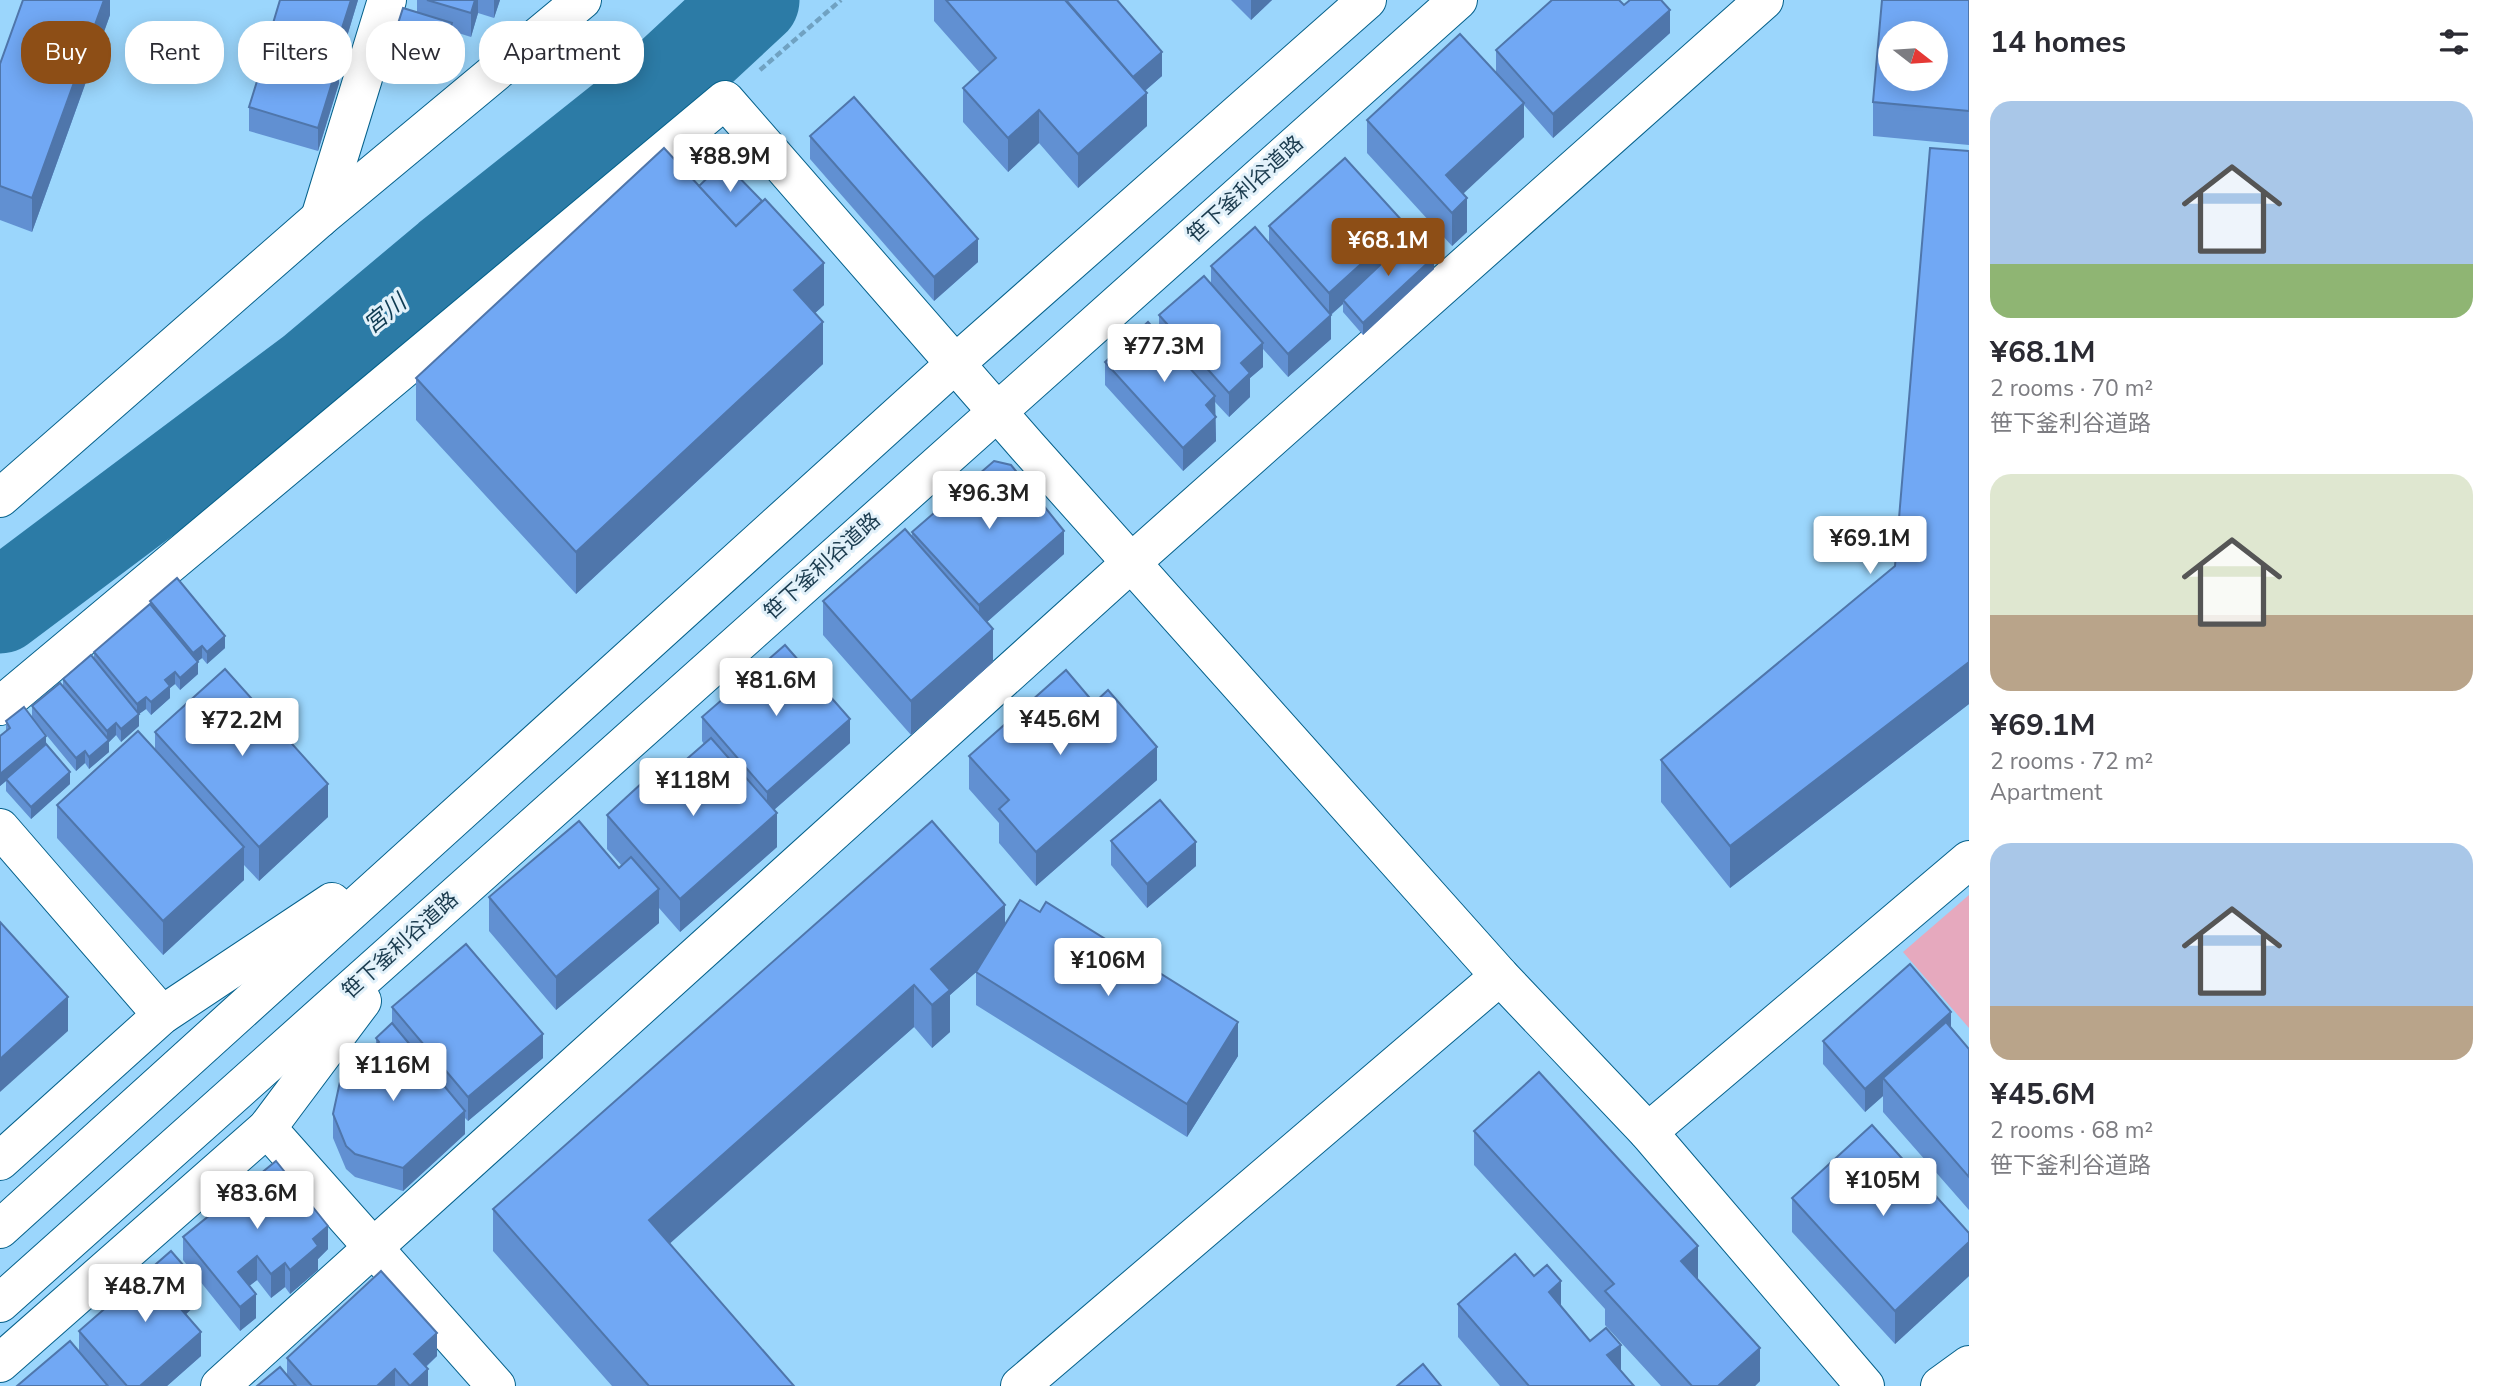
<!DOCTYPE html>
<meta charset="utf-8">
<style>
body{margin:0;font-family:"Nunito Sans","Noto Sans JP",sans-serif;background:#f7f7f7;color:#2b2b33;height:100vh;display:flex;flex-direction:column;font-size:26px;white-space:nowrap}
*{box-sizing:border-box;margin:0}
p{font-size:23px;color:#7c7c81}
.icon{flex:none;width:38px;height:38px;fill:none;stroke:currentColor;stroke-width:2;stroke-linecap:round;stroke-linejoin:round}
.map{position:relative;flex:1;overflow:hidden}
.sheet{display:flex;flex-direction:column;background:#fff;width:525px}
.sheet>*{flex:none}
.top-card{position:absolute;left:21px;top:21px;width:665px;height:63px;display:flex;gap:14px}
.needle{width:46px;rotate:107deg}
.fabs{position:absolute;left:1878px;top:21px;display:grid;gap:14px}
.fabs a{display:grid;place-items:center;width:70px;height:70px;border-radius:50%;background:#fff;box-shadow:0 4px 18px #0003;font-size:35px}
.price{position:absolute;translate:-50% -60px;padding:0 16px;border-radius:7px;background:#fff;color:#222;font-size:23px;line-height:46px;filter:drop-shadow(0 2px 4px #0008)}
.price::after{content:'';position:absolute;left:50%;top:42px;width:21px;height:16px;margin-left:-10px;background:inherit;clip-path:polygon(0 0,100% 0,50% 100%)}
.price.on{background:#8d4e16;color:#fff}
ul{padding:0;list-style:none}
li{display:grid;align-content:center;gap:14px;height:371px;padding:0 21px}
li span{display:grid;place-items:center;height:217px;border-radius:21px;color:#555}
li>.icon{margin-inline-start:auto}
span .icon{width:126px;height:126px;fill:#fffc;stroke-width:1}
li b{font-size:30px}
h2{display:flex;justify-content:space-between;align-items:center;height:84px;padding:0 21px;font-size:30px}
.tag{padding:0 24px;border-radius:28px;background:#fff;box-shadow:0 4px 18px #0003;font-size:24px;line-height:63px}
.tag.on{background:#8d4e16;color:#fff}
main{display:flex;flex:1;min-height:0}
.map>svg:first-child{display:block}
.green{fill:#e6a9be}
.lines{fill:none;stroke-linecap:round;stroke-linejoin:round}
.river{stroke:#2c7ba6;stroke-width:93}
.street-casing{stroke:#05618b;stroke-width:40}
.secondary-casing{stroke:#05618b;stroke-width:40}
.path{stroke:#70a2c2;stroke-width:4.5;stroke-dasharray:7 3.5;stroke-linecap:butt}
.street{stroke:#fff;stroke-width:38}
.secondary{stroke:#fff;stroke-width:38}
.wall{fill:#6190d2}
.shaded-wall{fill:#4f76ab}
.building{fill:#71a8f4;stroke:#4f76ab;stroke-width:2;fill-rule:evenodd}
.labels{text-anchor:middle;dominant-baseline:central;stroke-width:6;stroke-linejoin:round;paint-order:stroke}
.street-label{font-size:21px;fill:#1b3b4e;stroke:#e2f1fa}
.water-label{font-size:23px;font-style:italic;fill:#103c53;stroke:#e2f1fa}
</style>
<main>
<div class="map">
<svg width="1969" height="1386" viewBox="0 0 1969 1386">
<rect width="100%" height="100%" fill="#9bd6fc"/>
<polygon class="green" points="1969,895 1969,1028 1903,952"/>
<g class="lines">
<polyline class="river" points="0,607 311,374 448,259 628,116 753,0"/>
<g class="street-casing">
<g id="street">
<polyline points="320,218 387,0"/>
<polyline points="0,706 725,100 1027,446 1500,976 1648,1132 1865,1386"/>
<polyline points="0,828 162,1015"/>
<polyline points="267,1128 496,1386"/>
<polyline points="1648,1132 1969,860"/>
<polyline points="220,1386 1132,562 1764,0"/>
<polyline points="1020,1386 1500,976"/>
</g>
</g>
<g class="secondary-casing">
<g id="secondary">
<polyline points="0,498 320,218 582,0"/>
<polyline points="0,1161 162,1015 332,902"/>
<polyline points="0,1229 956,363 1367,0"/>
<polyline points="0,1303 1458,0"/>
<polyline points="0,1363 267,1128 362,1001"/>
<polyline points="1940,1386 1969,1365"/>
</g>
</g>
<polyline class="path" points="760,70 841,0"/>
<use href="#street" class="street"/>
<use href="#secondary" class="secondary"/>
</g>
<g class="wall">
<polygon points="110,0 110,15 32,232 0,220 0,64"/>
<polygon points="280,0 358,0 339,63 339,83 318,151 249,131 249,107 271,39 271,30"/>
<polygon points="417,0 500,0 494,18 478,13 471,37 452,31 452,35 445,60 427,54 420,77 416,76 410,84 385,76 385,64 417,12"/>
<polygon points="934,0 1117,0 1162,76 1145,91 1147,126 1078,188 1039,143 1008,172 963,122 963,88 980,73 934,21"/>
<polygon points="1231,0 1272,0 1251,20"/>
<polygon points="1969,0 1969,145 1873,136 1873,102"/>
<polygon points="1624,5 1670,33 1553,138 1524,105 1524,137 1463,193 1467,232 1452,246 1367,153 1367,120 1496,73 1496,50"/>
<polygon points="810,136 978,262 934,301 810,159"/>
<polygon points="1969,151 1969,704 1730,888 1661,802 1661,760 1895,566"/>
<polygon points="699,186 824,305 815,313 823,364 576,594 416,420 416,378"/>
<polygon points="1269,226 1405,242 1434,269 1363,335 1343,312 1343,304 1331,315 1331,339 1288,377 1263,349 1263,367 1250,378 1250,397 1229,417 1215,402 1216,441 1183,471 1105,385 1105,362 1159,334 1159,315 1211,285 1211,266 1269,244"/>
<polygon points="912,532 1064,554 987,622 993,662 911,735 823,635 823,601 912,537"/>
<polygon points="150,601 225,648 207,664 202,658 198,661 198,674 180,690 175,684 170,688 170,698 151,715 146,709 139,714 139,726 121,742 116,735 109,742 109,752 89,769 85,763 76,771 34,720 46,744 70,784 31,819 6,791 6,781 0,786 0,736 6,731 6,721 32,718 32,706 63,686 63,679 94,659 94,652 150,604"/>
<polygon points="702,717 850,743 774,810 777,847 680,932 659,908 659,923 556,1010 489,931 489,897 619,868 622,866 607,849 607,815 650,791 704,744 702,741"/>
<polygon points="155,732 328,817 259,881 244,865 244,880 163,955 57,838 57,805 155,749"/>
<polygon points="969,756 1157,780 1036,886 999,843 999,823 969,789"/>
<polygon points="1111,841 1196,866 1147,908 1111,865"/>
<polygon points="1005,925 1238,1056 1187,1137 976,1005 976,972 950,995 950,1032 932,1048 914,1027 669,1243 794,1386 612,1386 493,1251 493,1209"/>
<polygon points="392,1007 543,1058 468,1121 465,1118 465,1134 403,1191 355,1177 346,1169 333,1138 333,1114 376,1045 376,1038 392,1023"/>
<polygon points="1951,1029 1969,1049 1969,1210 1883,1112 1883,1096 1865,1112 1823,1064 1823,1041"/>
<polygon points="1474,1131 1698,1279 1760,1381 1755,1386 1661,1386 1605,1325 1605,1309 1474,1165"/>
<polygon points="1792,1198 1969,1233 1969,1276 1895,1344 1792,1232"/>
<polygon points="183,1237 328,1249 318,1259 318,1270 290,1294 285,1287 271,1298 257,1280 249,1286 256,1318 240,1331 183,1260"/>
<polygon points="1534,1276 1590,1341 1621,1371 1634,1386 1500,1386 1458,1337 1458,1304"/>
<polygon points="197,1304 186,1314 201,1356 167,1386 17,1386 79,1351 79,1331"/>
<polygon points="437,1356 426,1367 428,1386 257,1386 287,1375 287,1358"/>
</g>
<g class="shaded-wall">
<polygon points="104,0 110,0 110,15 32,232 32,198"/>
<polygon points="351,0 358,0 339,63 339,83 318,151 318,128 335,71 335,50"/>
<polygon points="475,0 478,0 478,13 471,37 471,13"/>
<polygon points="494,0 500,0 494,18"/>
<polygon points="1251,0 1272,0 1251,20"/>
<polygon points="1670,10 1670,33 1553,138 1553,114"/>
<polygon points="452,23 452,35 445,60 445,48"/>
<polygon points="427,41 427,54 420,77 420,65"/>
<polygon points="1162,52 1162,76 1133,101 1133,78"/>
<polygon points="416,64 416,76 410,84 410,72"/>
<polygon points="1147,93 1147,126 1078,188 1078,154"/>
<polygon points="1524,103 1524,137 1448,208 1446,175"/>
<polygon points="1039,110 1039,143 1008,172 1008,138"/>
<polygon points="1467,198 1467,232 1452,246 1452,213"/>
<polygon points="1405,224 1405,247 1343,300 1343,304 1329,316 1329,293"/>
<polygon points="978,239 978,262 934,301 934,277"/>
<polygon points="1434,257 1434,269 1363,335 1363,323"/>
<polygon points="824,263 824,305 794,332 794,290"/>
<polygon points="1331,315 1331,339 1288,377 1288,354"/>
<polygon points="823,322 823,364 576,594 576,552"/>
<polygon points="1263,343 1263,367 1250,378 1250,397 1229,417 1229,393 1241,363"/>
<polygon points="1215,396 1216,441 1183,471 1183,448 1206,405"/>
<polygon points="1064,531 1064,554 979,629 979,605"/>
<polygon points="993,629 993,662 911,735 911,701"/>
<polygon points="225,636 225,648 207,664 207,652"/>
<polygon points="202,646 202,658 193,665 193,653"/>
<polygon points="198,662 198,674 180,690 180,678"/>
<polygon points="1969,662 1969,704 1730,888 1730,846"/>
<polygon points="175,672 175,684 170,688 170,698 151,715 151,702 165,680"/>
<polygon points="146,697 146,709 139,714 139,726 121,742 121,729 137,716 137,704"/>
<polygon points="850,719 850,743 767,816 767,792"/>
<polygon points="116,723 116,735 109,742 109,752 89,769 89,757 107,742 107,731"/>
<polygon points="46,736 46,748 0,786 0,774"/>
<polygon points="1157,747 1157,780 1036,886 1036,852"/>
<polygon points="85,751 85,763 76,771 76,758"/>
<polygon points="70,772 70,784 31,819 31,807"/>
<polygon points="328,784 328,817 259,881 259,847"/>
<polygon points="777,813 777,847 680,932 680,899"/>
<polygon points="1196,842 1196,866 1147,908 1147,884"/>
<polygon points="244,847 244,880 163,955 163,921"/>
<polygon points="659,889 659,923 556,1010 556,977"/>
<polygon points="1005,905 1005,947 950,995 950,1032 932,1048 931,969"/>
<polygon points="914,985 914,1027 649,1262 649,1220"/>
<polygon points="68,997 68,1031 0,1092 0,1059"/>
<polygon points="1951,1012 1951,1036 1883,1078 1883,1096 1865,1112 1865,1089"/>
<polygon points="1238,1022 1238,1056 1187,1137 1187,1104"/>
<polygon points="543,1034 543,1058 468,1121 468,1097"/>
<polygon points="465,1111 465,1134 403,1191 403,1168"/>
<polygon points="328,1226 328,1249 318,1259 318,1270 290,1294 290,1270 313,1239"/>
<polygon points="1969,1242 1969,1276 1895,1344 1895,1311"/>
<polygon points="1698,1246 1698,1279 1681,1261"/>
<polygon points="257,1256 257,1280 238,1295 238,1272"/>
<polygon points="285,1263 285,1287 271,1298 271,1274"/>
<polygon points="197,1281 197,1304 174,1325 174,1301"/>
<polygon points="1561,1281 1561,1314 1549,1292"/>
<polygon points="256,1294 256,1318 240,1331 240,1307"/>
<polygon points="201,1332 201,1356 167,1386 140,1386"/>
<polygon points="437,1333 437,1356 414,1377 414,1354"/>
<polygon points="1621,1345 1621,1378 1607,1355"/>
<polygon points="1760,1348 1760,1381 1755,1386 1718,1386"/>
<polygon points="395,1369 395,1386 377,1386"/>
<polygon points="428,1369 428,1386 410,1386"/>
</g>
<g class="building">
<polygon points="23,0 104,0 32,198 0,186 0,64"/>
<polygon points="280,0 351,0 335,50 271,30"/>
<polygon points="427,0 475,0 471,13"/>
<polygon points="946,0 1065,0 1147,93 1078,154 1039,110 1008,138 963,88 996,58"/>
<polygon points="1066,0 1117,0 1162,52 1133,77"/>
<polygon points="1552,0 1619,0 1624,5 1630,0 1661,0 1670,10 1553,114 1496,50"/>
<path d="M1882,0H1969V111L1873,102ZM1890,33H1936V79H1890Z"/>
<polygon points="403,8 452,23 445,48 427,41 420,65 416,64 410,72 385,64"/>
<polygon points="1460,34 1524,103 1446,175 1467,198 1452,213 1367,120"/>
<polygon points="270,39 339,60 318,128 249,107"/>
<polygon points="854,97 978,239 934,277 810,136"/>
<polygon points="664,148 736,226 765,199 824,263 794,290 823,322 576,552 416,378"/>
<polygon points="1930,148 1969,151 1969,662 1730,846 1661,760 1895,566"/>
<polygon points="1345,158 1405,224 1329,293 1269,226"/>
<polygon points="724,162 762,201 736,226 699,186"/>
<polygon points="1255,227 1331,315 1288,354 1211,266"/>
<polygon points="1413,234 1434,257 1363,323 1343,300"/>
<polygon points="1204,276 1263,343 1241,363 1250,373 1229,393 1159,315"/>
<polygon points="1148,322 1215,396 1206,405 1216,417 1183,448 1105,362"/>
<polygon points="994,461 1011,465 1064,531 979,605 912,532"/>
<polygon points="905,529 993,629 911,701 823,601"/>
<polygon points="177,578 225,636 207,652 202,646 193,653 150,601"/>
<polygon points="150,604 198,662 180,678 175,672 165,680 170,686 151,702 146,697 137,704 94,652"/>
<polygon points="785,645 850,719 767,792 702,717"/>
<polygon points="91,655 139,714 121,729 116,723 107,731 63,679"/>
<polygon points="225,669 328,784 259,847 155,732"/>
<polygon points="1066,670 1094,703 1108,690 1157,747 1036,852 999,809 1009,800 969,756"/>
<polygon points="60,683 109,740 89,757 85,751 76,758 32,706"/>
<polygon points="24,707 46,736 0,774 0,736 10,728 6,721"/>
<polygon points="138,731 244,847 163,921 57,805"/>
<polygon points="711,738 777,813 680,899 607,815 642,783 650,791"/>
<polygon points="46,744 70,772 31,807 6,779"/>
<polygon points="1160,800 1196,842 1147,884 1111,841"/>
<polygon points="579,821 619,868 631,857 659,889 556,977 489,897"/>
<polygon points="932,821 1005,905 931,969 950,990 932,1005 914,985 649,1220 794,1386 649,1386 493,1209"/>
<polygon points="1020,900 1040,912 1046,902 1238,1022 1187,1104 976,972"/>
<polygon points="0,922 68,997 0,1059"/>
<polygon points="466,944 543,1034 468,1097 392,1007"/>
<polygon points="1910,964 1951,1012 1865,1089 1823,1041"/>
<polygon points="1946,1022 1969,1049 1969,1177 1883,1078"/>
<polygon points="392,1023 465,1111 403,1168 355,1154 346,1146 333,1114 341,1077 379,1042 376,1038"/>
<polygon points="1539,1072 1698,1246 1681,1261 1760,1348 1718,1386 1692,1386 1605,1291 1614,1284 1474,1131"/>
<polygon points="1872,1125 1969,1233 1969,1242 1895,1311 1792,1198"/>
<polygon points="276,1161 328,1226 313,1239 318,1246 290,1270 285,1263 271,1274 257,1256 238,1272 256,1294 240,1307 183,1237"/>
<polygon points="171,1251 197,1281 174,1301 201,1332 140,1386 127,1386 79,1331"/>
<polygon points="1515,1254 1534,1276 1547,1265 1561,1281 1549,1292 1590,1341 1606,1328 1621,1345 1607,1355 1634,1386 1529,1386 1458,1304"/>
<polygon points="381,1271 437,1333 414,1354 428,1369 410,1386 395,1369 377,1386 312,1386 287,1358"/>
<polygon points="70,1341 108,1386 17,1386"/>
<polygon points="1423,1364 1441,1386 1397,1386"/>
<polygon points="280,1367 296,1386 257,1386"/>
</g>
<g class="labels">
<g class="street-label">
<text transform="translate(1245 189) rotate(-42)">笹下釜利谷道路</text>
<text transform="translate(822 566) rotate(-42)">笹下釜利谷道路</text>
<text transform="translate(400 945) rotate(-42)">笹下釜利谷道路</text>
</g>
<g class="water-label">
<text transform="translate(385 314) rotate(-39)">宮川</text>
</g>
</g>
</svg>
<div class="fabs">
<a><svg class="needle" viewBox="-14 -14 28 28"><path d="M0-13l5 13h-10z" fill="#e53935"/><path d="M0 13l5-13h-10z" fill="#7c7c81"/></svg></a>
</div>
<b class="price" style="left:730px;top:194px">¥88.9M</b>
<b class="price on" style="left:1388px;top:278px">¥68.1M</b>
<b class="price" style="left:1164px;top:384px">¥77.3M</b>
<b class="price" style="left:989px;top:531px">¥96.3M</b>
<b class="price" style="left:1870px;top:576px">¥69.1M</b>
<b class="price" style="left:776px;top:718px">¥81.6M</b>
<b class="price" style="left:1060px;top:757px">¥45.6M</b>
<b class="price" style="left:242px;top:758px">¥72.2M</b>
<b class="price" style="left:693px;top:818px">¥118M</b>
<b class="price" style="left:1108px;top:998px">¥106M</b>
<b class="price" style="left:393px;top:1103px">¥116M</b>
<b class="price" style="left:1883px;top:1218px">¥105M</b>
<b class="price" style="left:257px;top:1231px">¥83.6M</b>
<b class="price" style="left:145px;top:1324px">¥48.7M</b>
<div class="top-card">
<a class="tag on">Buy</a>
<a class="tag">Rent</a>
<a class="tag">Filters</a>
<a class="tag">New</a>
<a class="tag">Apartment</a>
</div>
</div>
<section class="sheet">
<h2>14 homes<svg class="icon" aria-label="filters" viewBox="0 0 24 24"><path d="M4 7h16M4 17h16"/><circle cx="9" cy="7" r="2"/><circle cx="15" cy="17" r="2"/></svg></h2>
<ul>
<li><span style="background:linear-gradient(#a9c7e8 75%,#8fb573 0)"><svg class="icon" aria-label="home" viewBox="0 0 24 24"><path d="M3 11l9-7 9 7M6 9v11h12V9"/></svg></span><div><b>¥68.1M</b><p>2 rooms · 70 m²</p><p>笹下釜利谷道路</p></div></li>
<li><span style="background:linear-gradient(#dfe7d0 65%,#b9a48a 0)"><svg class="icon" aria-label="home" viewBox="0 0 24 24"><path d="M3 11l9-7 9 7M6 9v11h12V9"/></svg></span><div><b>¥69.1M</b><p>2 rooms · 72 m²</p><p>Apartment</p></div></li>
<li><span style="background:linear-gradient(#a9c7e8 75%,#b9a48a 0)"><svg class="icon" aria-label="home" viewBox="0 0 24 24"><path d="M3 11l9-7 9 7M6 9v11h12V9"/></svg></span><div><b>¥45.6M</b><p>2 rooms · 68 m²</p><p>笹下釜利谷道路</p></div></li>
</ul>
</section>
</main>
